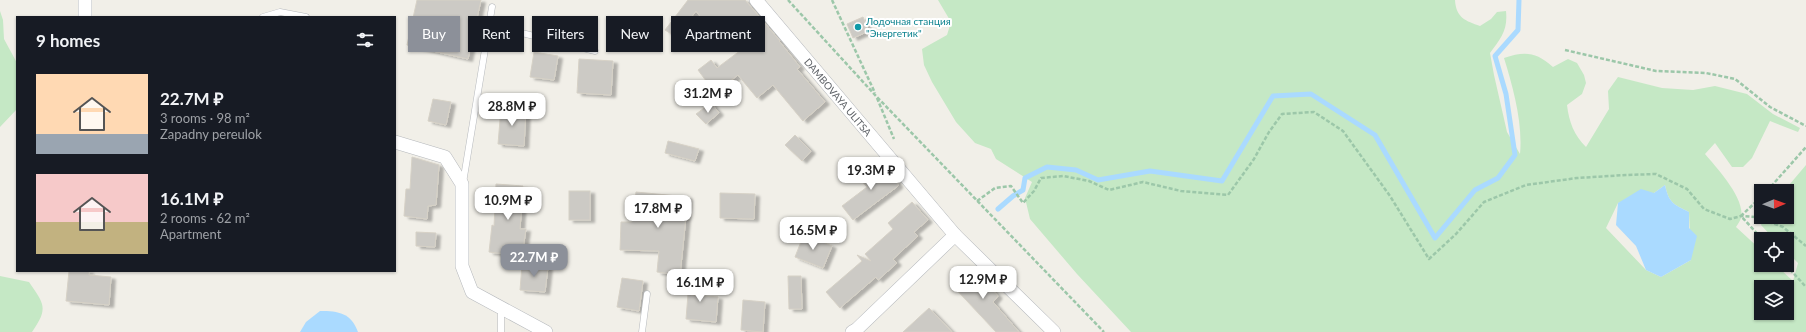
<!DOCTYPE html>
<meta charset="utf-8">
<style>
body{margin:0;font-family:Lato,sans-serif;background:#20242c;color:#f1f3f6;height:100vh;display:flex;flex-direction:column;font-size:15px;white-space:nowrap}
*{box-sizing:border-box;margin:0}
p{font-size:13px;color:#9ea1a6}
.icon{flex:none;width:22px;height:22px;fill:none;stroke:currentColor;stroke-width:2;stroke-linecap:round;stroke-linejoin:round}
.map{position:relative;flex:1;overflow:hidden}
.details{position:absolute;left:16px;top:16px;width:380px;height:256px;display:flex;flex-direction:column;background:#171b24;border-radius:0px;box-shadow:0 1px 3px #0004}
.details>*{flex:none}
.banner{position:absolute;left:408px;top:16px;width:380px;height:36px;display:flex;gap:8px}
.needle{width:26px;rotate:89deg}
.buttons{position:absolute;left:1754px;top:184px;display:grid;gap:8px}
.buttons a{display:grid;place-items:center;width:40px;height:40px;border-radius:0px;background:#171b24;box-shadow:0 1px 3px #0004;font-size:20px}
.price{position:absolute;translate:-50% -34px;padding:0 9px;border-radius:8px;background:#fff;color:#222;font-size:13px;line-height:26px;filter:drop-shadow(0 1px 2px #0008)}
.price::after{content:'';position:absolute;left:50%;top:24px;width:12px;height:9px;margin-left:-6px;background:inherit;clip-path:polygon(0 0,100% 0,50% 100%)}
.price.active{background:#8c9099;color:#fff}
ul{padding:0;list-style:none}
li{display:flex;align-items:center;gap:12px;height:100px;padding:0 20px}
li span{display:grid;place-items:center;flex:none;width:112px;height:80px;border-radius:0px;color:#555}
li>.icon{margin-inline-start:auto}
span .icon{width:48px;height:48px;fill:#fffc;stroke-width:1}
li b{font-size:17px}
h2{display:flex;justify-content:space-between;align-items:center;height:48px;padding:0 20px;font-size:17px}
.tag{padding:0 14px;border-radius:0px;background:#171b24;box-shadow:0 1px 3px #0004;font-size:14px;line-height:36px}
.tag.active{background:#8c9099;color:#fff}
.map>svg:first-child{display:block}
.green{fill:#c5e8c5;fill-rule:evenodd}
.water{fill:#aadaff}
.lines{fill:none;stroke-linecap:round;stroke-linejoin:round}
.stream{stroke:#aadaff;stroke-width:5}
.building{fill:#cccac5;stroke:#d6d1c6;filter:url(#shadow)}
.lane-casing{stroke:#b5b8bc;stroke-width:7}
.street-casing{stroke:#b5b8bc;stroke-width:14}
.path{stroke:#9cc7a9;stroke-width:2.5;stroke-dasharray:4 2;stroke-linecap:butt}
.lane{stroke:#fff;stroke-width:6}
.street{stroke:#fff;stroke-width:13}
.culture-dot{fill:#0f9aa8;stroke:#fff;stroke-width:1.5}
.labels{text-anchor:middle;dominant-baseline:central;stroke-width:4;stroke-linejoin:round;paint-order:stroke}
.culture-label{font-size:10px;fill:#0d838f;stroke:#fff;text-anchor:start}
.street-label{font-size:10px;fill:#5f6368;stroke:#fff}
</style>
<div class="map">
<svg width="1806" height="332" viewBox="0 0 1806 332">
<defs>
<filter id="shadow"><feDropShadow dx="4.5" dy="2.5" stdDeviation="1" flood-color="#0004"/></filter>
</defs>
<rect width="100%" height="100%" fill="#f1efe8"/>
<g class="green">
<path d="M938,0H1455C1456,18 1466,21 1480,26L1491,19L1497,12L1506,11C1508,30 1501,38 1490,53L1494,75L1507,132L1520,154C1523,123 1513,87 1504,58C1525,51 1536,52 1553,67L1568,59L1577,63L1584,75L1586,83L1582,94L1567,105C1569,122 1574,135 1586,147L1609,109L1608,91L1618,77L1662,88L1693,90L1715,86L1747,94L1773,114L1800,128L1798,132L1770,121L1752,158L1743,167H1732L1715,143L1705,154C1716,167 1746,199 1741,218C1740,221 1738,224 1736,227L1761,250V265H1776L1793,281L1798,263L1787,252V239H1774L1761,225L1763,217H1787V191H1784L1806,165V332H1131L1077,274L1030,219L1025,198L1032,182L996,159L991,149L975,143L956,122L932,82L924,65L922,49L947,35L951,22ZM1665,185C1669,203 1673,204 1689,212L1691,260L1661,277L1646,270L1606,228L1618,203L1654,193ZM1761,287H1787V313H1761Z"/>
<polygon points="0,11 3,20 4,39 17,63 17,109 0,127"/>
<path d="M0,276L29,282C44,304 49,308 32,332H0Z"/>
</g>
<g class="water">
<path d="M1665,185C1669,203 1673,204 1689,212V228L1697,236L1691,260L1661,277L1646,270L1636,246L1616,225L1618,203L1641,189L1654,193Z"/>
<path d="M320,311C339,311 351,313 358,332H300L306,322Z"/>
</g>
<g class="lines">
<polyline class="stream" points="998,209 1013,196 1023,190 1025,178 1047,167 1076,170 1098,180 1150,171 1222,181 1273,96 1311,94 1375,135 1435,238 1475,190 1498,178 1515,155 1506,94 1495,56 1518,30 1519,0"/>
</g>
<g class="building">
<polygon points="417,0 481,0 468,59 407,45"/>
<polygon points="688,0 745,0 780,41 779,41 800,67 797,69 825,102 803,121 773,85 757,98 738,75 715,93 698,70 711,60 717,68 745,47 722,19 710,29 696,11 676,37 665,30"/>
<polygon points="863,17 869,31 853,38 847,24"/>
<polygon points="534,52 558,56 554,80 530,77"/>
<polygon points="579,59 613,61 611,95 577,93"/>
<polygon points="433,99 451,102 446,125 428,121"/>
<polygon points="711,103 719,113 706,124 696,114"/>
<polygon points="501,108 526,110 524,146 498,144"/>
<polygon points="795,135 811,151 802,161 785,145"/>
<polygon points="668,141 699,149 695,161 665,153"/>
<polygon points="412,157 439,165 436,205 428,206 427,219 404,216 406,189 410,189"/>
<polygon points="880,162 898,184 898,186 853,220 842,206 867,187 860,179"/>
<polygon points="496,184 523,186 520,229 526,229 522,256 489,252 492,225 494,226"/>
<rect x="569" y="191" width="21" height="29"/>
<polygon points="636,192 688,197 680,275 657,272 659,251 620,250 621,222 632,222"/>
<polygon points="720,193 755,194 754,219 720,218"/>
<polygon points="912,202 928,220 914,232 918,236 893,259 897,263 878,280 876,277 840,308 826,292 862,261 857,255 871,261 865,254 893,229 888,223"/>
<polygon points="416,232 436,233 435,247 416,246"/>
<polygon points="804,234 832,246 823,268 795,257"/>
<polygon points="522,265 548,267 545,292 520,290"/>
<polygon points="970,266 998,296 993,302 1019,332 996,332 951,284"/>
<polygon points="69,271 89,271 89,275 111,277 109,305 66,301"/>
<polygon points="686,276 700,277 698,295 691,295 718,297 716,322 686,319 688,294 685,294"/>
<polygon points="788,276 801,276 802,309 789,309"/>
<polygon points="622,278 643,281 639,311 617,307"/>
<polygon points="743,300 765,302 763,332 741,330"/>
<polygon points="929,308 952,332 903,332"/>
</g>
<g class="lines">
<g class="lane-casing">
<g id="lane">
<polyline points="263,17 280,12 306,17"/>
<polyline points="489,25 595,51"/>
<polyline points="463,183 492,7"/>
<polyline points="501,332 501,308"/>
<polyline points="642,332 647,294"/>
</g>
</g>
<g class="street-casing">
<g id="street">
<path id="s1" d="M756,0L955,235L1054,332"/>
<polyline points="85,17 85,0"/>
<polyline points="395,142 445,157 462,184 462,266 472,292 546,332"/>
<polyline points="852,332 857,329 955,235"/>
</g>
</g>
<g class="path">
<polyline points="788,0 876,96 1104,332"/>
<polyline points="832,0 875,93"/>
<polyline points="1565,50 1656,71 1706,73 1735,79 1770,107 1806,126"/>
<polyline points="877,98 894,139"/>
<polyline points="1767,191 1806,147"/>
<polyline points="1761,197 1741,216 1762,239"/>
<polyline points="977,201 995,188 1011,186 1023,203 1034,191 1041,178 1063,176 1089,181 1109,190 1143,182 1181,191 1228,195 1254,159 1269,132 1282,114 1314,112 1343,131 1390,196 1429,259 1456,234 1484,202 1526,185 1577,178 1626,175 1656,174 1687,189 1704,209 1730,219 1741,216 1756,217 1783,227 1806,246"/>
<polyline points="1786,265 1806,287"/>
</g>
<use href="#lane" class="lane"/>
<use href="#street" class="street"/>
</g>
<circle class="culture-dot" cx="858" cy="27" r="4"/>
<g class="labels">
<g class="culture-label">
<text x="866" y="21">Лодочная станция<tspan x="866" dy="12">"Энергетик"</tspan></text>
</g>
<g class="street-label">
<text stroke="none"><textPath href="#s1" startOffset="127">DAMBOVAYA ULITSA</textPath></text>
</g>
</g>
</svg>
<div class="buttons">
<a><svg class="needle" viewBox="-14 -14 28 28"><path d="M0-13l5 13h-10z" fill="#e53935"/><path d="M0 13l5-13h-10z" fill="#9ea1a6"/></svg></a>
<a><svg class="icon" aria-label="locate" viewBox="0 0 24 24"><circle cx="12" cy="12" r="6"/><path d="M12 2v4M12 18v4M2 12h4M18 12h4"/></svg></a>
<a><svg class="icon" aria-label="layers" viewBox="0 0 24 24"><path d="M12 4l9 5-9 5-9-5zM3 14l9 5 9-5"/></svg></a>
</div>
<b class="price" style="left:708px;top:114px">31.2M ₽</b>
<b class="price" style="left:512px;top:127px">28.8M ₽</b>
<b class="price" style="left:871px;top:191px">19.3M ₽</b>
<b class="price" style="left:508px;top:221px">10.9M ₽</b>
<b class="price" style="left:658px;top:229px">17.8M ₽</b>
<b class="price" style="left:813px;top:251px">16.5M ₽</b>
<b class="price active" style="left:534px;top:278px">22.7M ₽</b>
<b class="price" style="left:983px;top:300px">12.9M ₽</b>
<b class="price" style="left:700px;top:303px">16.1M ₽</b>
<div class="banner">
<a class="tag active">Buy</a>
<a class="tag">Rent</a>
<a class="tag">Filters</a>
<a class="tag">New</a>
<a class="tag">Apartment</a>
</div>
<section class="details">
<h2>9 homes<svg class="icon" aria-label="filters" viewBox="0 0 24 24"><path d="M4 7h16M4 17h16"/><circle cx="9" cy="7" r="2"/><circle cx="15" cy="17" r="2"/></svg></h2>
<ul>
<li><span style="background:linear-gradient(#ffd9b3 75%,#9aa5b1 0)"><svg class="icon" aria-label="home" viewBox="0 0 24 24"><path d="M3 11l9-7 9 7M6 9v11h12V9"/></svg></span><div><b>22.7M ₽</b><p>3 rooms · 98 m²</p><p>Zapadny pereulok</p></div></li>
<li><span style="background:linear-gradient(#f6c9c9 60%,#c2b280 0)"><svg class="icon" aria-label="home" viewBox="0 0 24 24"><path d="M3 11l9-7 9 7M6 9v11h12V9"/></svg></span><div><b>16.1M ₽</b><p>2 rooms · 62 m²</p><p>Apartment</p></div></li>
</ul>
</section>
</div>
